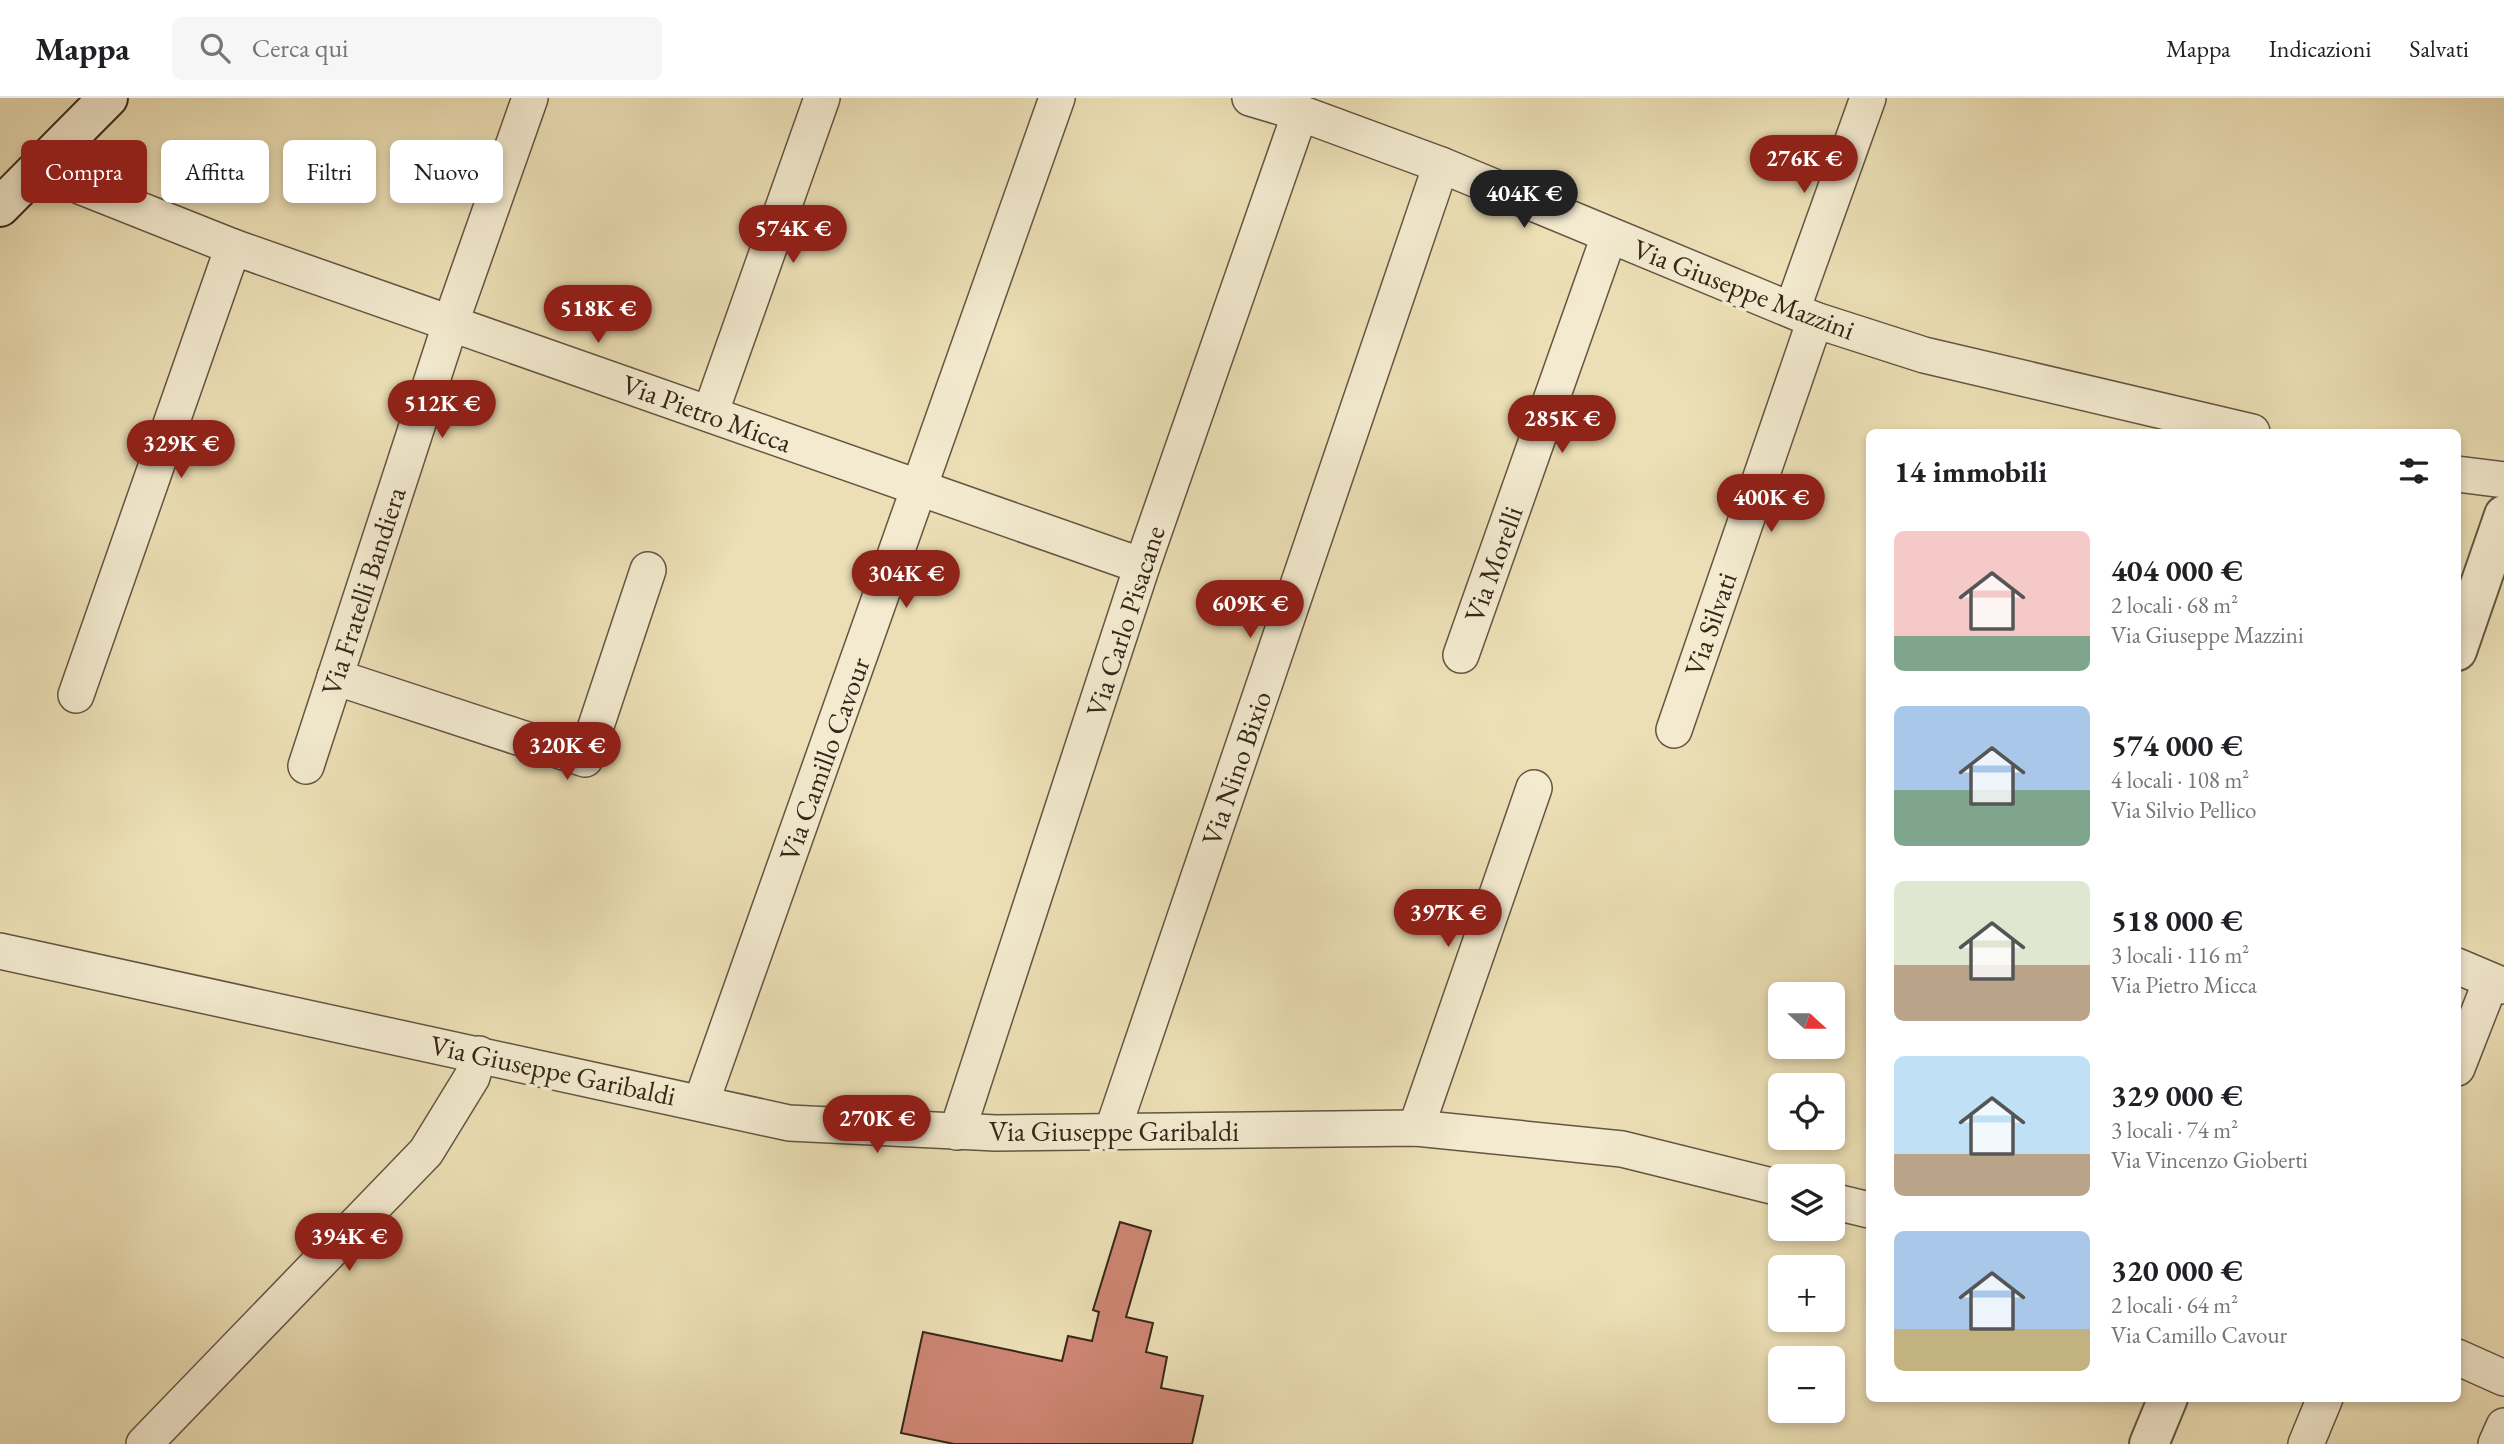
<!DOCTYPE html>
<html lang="it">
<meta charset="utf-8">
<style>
body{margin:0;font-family:"EB Garamond",serif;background:#f6f6f6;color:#202124;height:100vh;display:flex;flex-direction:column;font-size:26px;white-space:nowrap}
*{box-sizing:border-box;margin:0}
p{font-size:23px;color:#757577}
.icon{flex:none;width:38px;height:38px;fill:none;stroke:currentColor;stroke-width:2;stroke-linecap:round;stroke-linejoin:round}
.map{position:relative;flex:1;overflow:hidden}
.drawer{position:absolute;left:1866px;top:331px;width:595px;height:973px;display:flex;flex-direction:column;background:#fff;border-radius:10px;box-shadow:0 4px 10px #0003}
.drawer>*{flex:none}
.banner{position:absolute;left:21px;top:42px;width:665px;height:63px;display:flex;gap:14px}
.needle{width:46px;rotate:111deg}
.fabs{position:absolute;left:1768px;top:884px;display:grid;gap:14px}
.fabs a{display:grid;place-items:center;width:77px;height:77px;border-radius:10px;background:#fff;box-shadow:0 4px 10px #0003;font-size:35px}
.price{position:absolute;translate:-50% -60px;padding:0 16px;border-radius:24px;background:#8f2418;color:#fff;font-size:23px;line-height:46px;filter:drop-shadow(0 2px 4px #0008)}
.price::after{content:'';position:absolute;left:50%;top:42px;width:21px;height:16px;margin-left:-10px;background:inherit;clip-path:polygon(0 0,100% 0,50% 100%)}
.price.current{background:#222;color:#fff}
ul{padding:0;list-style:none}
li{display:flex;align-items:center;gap:21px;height:175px;padding:0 28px}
li span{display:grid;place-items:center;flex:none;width:196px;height:140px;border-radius:10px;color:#555}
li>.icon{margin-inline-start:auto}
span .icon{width:84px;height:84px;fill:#fffc;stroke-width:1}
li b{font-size:30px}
h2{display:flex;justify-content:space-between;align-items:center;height:84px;padding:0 28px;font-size:30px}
.tag{padding:0 24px;border-radius:10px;background:#fff;box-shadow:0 4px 10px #0003;font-size:24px;line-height:63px}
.tag.current{background:#8f2418;color:#fff}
header{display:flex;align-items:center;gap:42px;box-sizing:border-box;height:98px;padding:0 35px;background:#fff;border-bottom:2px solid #e0e0e0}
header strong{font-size:33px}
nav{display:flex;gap:38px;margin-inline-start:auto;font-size:24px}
.search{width:490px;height:63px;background:#f6f6f6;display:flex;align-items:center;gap:18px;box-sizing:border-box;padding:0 24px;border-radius:10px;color:#757577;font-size:26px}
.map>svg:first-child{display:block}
.building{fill:#ce8674;stroke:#36271b;stroke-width:2}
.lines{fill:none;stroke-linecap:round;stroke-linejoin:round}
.minor-casing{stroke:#645542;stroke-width:38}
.tertiary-casing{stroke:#645542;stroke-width:42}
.secondary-casing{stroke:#36271b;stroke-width:42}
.minor{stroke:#f3eacf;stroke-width:35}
.tertiary{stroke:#f3eacf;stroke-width:38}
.secondary{stroke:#f3eacf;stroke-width:38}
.labels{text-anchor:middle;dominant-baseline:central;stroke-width:7;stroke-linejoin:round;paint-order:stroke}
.street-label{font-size:28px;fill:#36271b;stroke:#f3eacf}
</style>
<header>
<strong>Mappa</strong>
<div class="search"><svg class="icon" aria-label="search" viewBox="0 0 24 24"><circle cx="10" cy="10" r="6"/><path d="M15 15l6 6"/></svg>Cerca qui</div>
<nav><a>Mappa</a><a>Indicazioni</a><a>Salvati</a></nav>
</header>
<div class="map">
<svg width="2504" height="1346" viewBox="0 0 2504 1346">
<rect width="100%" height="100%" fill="#ecdfb5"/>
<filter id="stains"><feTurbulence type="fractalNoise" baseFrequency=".00286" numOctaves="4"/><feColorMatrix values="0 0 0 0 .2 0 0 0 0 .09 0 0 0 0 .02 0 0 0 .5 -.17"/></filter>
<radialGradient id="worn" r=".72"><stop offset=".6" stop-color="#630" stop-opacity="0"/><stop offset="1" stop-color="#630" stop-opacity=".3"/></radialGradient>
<polygon class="building" points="1120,1124 1151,1133 1126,1219 1153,1225 1146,1254 1167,1259 1161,1290 1203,1298 1192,1346 954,1346 901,1335 923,1234 1062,1263 1068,1238 1092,1243 1099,1214 1093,1212"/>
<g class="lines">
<g class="minor-casing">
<g id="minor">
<polyline points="1250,0 1300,15 1441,67 1815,222 1924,257 2252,334"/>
<polyline points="37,71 233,149 1142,468"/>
<polyline points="1792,212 1868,0"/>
<polyline points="710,316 822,0"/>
<polyline points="2457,376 2504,382"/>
<polyline points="1461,557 1609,138"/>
<polyline points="335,579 585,661 648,472"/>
<polyline points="76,597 233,149"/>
<polyline points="1674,632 1815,222"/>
<polyline points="306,668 451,224 530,0"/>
<polyline points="0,853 789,1025 996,1035 1416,1030 1622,1051 1780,1090"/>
<polyline points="2457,868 2504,888"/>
<polyline points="2457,970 2491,883"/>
<polyline points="701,1005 1057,0"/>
<polyline points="1416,1030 1534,690"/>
<polyline points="957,1034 1142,468 1300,15"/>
<polyline points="1112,1034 1441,67"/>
<polyline points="1832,1103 1869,1112"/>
<polyline points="2457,1259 2504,1280"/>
<polyline points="144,1346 426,1054 472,979 479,956"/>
<polyline points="2306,1346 2325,1300"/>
<polyline points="2496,1346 2504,1328"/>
</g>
</g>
<g class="tertiary-casing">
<g id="tertiary">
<polyline points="2457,553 2504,417"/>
<polyline points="2149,1346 2168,1300"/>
</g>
</g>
<g class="secondary-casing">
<polyline id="secondary" points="0,109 108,0"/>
</g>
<use href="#minor" class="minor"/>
<use href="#tertiary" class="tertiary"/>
<use href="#secondary" class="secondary"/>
</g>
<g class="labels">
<g class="street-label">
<text transform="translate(1744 191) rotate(21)">Via Giuseppe Mazzini</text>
<text transform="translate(707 315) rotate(20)">Via Pietro Micca</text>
<text transform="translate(1493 466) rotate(-70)">Via Morelli</text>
<text transform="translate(363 493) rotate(-72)">Via Fratelli Bandiera</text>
<text transform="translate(1125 523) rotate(-72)">Via Carlo Pisacane</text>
<text transform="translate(1710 526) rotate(-71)">Via Silvati</text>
<text transform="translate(824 661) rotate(-70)">Via Camillo Cavour</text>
<text transform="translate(1236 670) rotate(-71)">Via Nino Bixio</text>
<text transform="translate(553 972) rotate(12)">Via Giuseppe Garibaldi</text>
<text x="1114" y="1033">Via Giuseppe Garibaldi</text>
</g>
</g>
<rect width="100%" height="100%" filter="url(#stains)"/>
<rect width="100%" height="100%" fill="url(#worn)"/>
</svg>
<div class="fabs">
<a><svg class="needle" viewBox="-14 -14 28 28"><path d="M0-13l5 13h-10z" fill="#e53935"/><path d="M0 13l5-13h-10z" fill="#757577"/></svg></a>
<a><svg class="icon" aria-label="locate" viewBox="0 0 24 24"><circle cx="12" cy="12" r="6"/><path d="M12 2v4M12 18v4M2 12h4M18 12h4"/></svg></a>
<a><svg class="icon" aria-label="layers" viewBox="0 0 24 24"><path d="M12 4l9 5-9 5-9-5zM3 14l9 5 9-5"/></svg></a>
<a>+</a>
<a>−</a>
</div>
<b class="price" style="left:1804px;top:97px">276K €</b>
<b class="price current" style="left:1524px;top:132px">404K €</b>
<b class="price" style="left:793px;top:167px">574K €</b>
<b class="price" style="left:598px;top:247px">518K €</b>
<b class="price" style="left:442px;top:342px">512K €</b>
<b class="price" style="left:1562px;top:357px">285K €</b>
<b class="price" style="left:181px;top:382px">329K €</b>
<b class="price" style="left:1771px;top:436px">400K €</b>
<b class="price" style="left:906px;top:512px">304K €</b>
<b class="price" style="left:1250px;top:542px">609K €</b>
<b class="price" style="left:567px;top:684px">320K €</b>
<b class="price" style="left:1448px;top:851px">397K €</b>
<b class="price" style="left:877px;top:1057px">270K €</b>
<b class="price" style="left:349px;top:1175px">394K €</b>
<div class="banner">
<a class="tag current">Compra</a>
<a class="tag">Affitta</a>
<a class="tag">Filtri</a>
<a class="tag">Nuovo</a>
</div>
<section class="drawer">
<h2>14 immobili<svg class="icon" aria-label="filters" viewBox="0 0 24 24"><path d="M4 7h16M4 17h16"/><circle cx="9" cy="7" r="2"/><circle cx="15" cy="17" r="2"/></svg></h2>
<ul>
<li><span style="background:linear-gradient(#f6c9c9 75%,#7fa58c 0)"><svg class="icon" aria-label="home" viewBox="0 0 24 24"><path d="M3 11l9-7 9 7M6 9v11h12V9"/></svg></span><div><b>404 000 €</b><p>2 locali · 68 m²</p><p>Via Giuseppe Mazzini</p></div></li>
<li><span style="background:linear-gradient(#a9c7e8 60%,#7fa58c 0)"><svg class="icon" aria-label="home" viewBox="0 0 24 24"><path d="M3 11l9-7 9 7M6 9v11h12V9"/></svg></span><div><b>574 000 €</b><p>4 locali · 108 m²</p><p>Via Silvio Pellico</p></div></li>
<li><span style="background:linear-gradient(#dfe7d0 60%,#b9a48a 0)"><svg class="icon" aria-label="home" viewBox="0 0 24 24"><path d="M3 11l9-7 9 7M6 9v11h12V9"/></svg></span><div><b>518 000 €</b><p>3 locali · 116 m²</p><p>Via Pietro Micca</p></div></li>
<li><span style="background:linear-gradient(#bfe0f5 70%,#b9a48a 0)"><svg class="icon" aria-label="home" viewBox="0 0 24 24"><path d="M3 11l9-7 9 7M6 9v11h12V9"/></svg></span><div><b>329 000 €</b><p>3 locali · 74 m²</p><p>Via Vincenzo Gioberti</p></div></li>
<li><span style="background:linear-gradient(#a9c7e8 70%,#c2b280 0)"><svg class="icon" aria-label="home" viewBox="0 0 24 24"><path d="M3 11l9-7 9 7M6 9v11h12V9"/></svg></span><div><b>320 000 €</b><p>2 locali · 64 m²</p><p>Via Camillo Cavour</p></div></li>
</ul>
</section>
</div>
